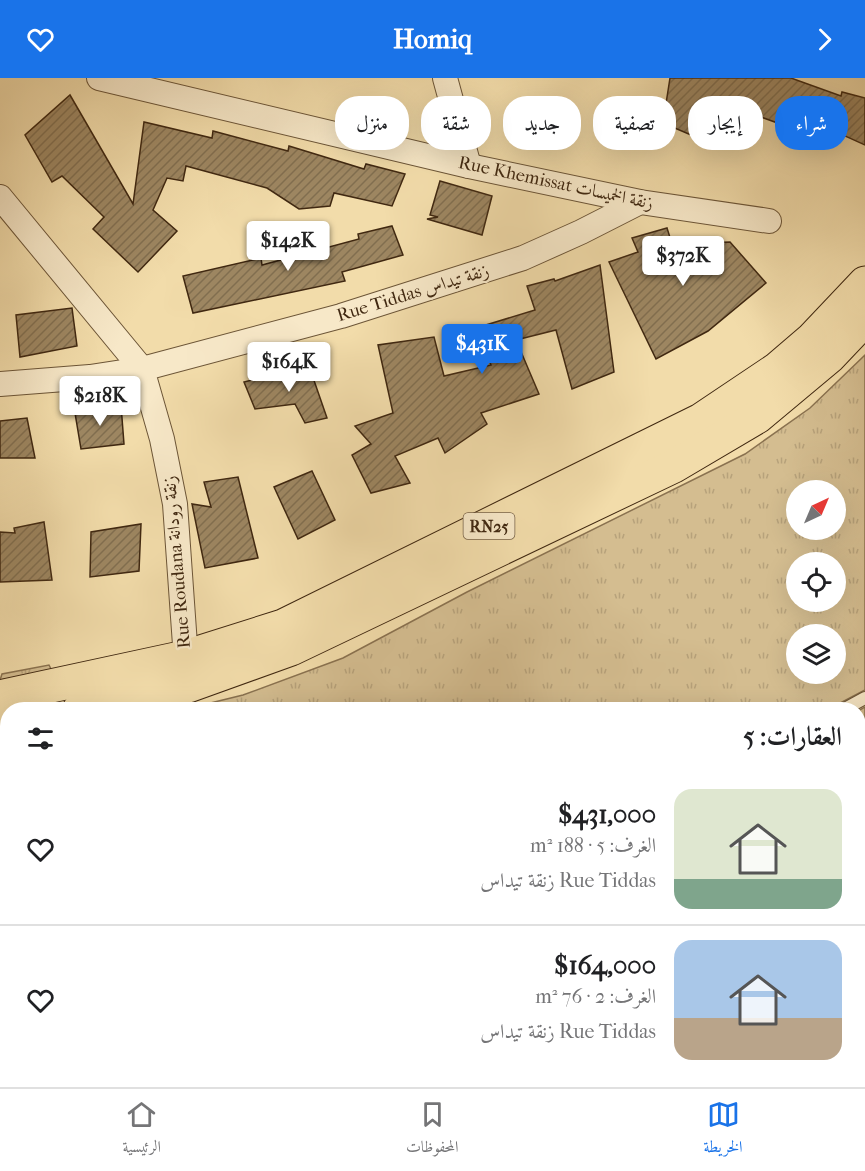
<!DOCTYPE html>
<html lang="ar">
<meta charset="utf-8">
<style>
body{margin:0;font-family:"IM FELL French Canon",Amiri,serif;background:#f6f6f6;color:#202124;direction:rtl;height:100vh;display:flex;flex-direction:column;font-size:22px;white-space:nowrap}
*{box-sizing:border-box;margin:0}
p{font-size:20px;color:#757577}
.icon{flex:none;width:33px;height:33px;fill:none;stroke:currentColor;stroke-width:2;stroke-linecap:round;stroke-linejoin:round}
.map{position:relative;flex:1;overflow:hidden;direction:ltr}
.sheet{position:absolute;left:0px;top:624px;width:866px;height:386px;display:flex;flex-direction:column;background:#fff;border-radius:24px 24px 0 0;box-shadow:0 6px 24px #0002;direction:rtl}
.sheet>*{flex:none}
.hud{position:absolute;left:18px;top:18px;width:830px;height:54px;direction:rtl;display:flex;gap:12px}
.needle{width:39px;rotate:44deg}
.tools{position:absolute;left:786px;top:402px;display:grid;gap:12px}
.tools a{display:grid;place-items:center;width:60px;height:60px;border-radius:50%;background:#fff;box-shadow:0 6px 24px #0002;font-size:30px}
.price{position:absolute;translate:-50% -51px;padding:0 14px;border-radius:6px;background:#fff;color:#222;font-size:20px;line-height:39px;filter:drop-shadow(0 2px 3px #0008)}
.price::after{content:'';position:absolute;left:50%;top:36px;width:18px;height:14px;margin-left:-9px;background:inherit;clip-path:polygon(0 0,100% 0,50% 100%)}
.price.active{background:#1a73e8;color:#fff}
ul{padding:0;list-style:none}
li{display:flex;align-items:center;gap:18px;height:150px;padding:0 24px}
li+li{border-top:2px solid #e0e0e0}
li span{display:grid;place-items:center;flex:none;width:168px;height:120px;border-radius:18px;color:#555}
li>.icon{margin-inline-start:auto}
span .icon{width:72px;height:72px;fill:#fffc;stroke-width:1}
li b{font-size:26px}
h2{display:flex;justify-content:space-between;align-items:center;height:72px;padding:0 24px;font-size:26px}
.tag{padding:0 21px;border-radius:24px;background:#fff;box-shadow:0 6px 24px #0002;font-size:21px;line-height:54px}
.tag.active{background:#1a73e8;color:#fff}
header{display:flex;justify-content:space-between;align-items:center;height:78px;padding:0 24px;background:#1a73e8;color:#fff;font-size:27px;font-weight:700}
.menu{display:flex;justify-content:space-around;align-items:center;height:84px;border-top:2px solid #e0e0e0;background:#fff;font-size:16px;color:#757577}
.menu a{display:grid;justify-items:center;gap:3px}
.menu .active{color:#1a73e8}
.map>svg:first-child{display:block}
.grass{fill:url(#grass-tufts);stroke:#8a7250;stroke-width:1.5;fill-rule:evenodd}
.building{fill:url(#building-hatch);stroke:#402811;stroke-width:1.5}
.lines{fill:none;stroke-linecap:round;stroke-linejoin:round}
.lane-casing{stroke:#6c5537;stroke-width:14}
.street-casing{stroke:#6c5537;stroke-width:26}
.primary-casing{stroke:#402811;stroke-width:35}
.lane{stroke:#f7e8c8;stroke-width:12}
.street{stroke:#f7e8c8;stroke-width:24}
.primary{stroke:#f2dcaa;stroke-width:33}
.labels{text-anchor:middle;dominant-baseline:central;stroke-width:4.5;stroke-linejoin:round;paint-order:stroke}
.shield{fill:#f7e8c8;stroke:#776248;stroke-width:1.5}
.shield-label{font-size:16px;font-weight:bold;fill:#402811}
.street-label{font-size:18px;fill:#402811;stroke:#f7e8c8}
</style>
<header><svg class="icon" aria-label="forward" viewBox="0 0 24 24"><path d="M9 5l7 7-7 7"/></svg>Homiq<svg class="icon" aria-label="heart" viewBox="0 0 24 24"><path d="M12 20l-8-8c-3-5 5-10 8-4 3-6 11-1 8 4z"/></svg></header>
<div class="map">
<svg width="865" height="1009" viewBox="0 0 865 1009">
<defs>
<pattern id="grass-tufts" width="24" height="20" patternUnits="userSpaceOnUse" patternTransform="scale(1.5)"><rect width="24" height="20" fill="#d4bd90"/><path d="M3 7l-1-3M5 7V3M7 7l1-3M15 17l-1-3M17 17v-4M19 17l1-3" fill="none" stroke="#b7a27b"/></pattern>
<pattern id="building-hatch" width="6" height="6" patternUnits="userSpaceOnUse" patternTransform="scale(1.5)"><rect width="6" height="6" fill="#9d8661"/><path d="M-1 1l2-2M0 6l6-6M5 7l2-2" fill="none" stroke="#816e4f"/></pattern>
</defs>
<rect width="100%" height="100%" fill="#f2dcaa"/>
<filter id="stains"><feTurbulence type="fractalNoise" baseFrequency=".00333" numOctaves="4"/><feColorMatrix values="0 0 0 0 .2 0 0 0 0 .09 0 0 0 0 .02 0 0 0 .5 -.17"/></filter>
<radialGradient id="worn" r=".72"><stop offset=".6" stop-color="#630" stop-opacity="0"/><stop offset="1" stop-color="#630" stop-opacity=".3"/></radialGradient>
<g class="grass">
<path d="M865,277V612L827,632L186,631L243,617L343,580L467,514L745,376L810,330ZM836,412V452H796V412ZM836,484V524H796V484ZM796,556H836V596H796Z"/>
<polygon points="49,587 52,593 0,602 2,596"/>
<polygon points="865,629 865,1009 633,1009 631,1002 858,1002 858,633"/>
<polygon points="7,672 8,1002 186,1002 180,1009 0,1009 0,674"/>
</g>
<g class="building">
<polygon points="670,0 791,0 841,18 842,14 865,20 865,67 799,37 794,51 725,26 725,34 707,29 698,60 663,45"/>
<polygon points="70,17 133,126 144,44 212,60 213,53 288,73 289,68 364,91 366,86 405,96 392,128 334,115 330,128 299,131 267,110 186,88 183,103 167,100 153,132 177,153 138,194 93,151 104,139 62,98 52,104 25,57"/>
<polygon points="440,103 492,118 482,157 427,141 438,139 430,137"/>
<polygon points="392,148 403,177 342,194 345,203 193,235 183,198 261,180 262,187 359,161 358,156"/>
<polygon points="667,150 672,166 730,164 766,205 708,253 656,281 609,184 638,174 632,160"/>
<polygon points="600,187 614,294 572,311 556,252 516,262 539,316 481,335 487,346 445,375 438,360 395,378 410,405 371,415 352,377 371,366 355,348 393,335 378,267 434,259 444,298 491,287 476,250 535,232 527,208 554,201 555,203"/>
<polygon points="72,230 77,268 20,279 16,237"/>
<polygon points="309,288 327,340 305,345 295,326 255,331 244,304"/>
<polygon points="121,327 124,366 81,371 75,335"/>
<polygon points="27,340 35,380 0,380 0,343"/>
<polygon points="312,393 335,442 298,461 274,409"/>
<polygon points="238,399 258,480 205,490 192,426 211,429 204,404"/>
<polygon points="44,444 52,502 0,504 0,454 15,455 14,450"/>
<polygon points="141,446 139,493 90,499 91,454"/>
</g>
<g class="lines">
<g class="lane-casing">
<g id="lane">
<polyline points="843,632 865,620"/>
<polyline points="198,1009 204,1002"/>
</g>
</g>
<g class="street-casing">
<g id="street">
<polyline points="99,0 469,88 640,124 769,143"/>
<polyline points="445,0 469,88"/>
<polyline points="0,119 142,291 162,361 175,426 187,595"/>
<polyline points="0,306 90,299 142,291 341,238 523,180 581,154 640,124"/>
</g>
</g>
<g class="primary-casing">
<g id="primary">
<polyline points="0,619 185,579 283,548 701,342 777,291 812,261 865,205"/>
<polyline points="79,632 188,608 291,571 674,388 757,339 830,278 865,241"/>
<polyline points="0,649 8,647"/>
</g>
</g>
<use href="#lane" class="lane"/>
<use href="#street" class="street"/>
<use href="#primary" class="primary"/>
</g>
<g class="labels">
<rect class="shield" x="463.5" y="435" width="51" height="26" rx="4.5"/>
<g class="shield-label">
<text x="489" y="448">RN25</text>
</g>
<g class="street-label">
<text transform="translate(556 105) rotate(12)">Rue Khemissat زنقة الخميسات</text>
<text transform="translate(413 215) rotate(-17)">Rue Tiddas زنقة تيداس</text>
<text transform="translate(177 484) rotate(-95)">Rue Roudana زنقة رودانة</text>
</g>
</g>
<rect width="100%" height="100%" filter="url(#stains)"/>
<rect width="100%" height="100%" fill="url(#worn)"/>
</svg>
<div class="tools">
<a><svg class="needle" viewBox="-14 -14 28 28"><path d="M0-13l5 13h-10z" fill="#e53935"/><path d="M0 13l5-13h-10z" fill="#757577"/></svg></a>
<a><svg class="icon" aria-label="locate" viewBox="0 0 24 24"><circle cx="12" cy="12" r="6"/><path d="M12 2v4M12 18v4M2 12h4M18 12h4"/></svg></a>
<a><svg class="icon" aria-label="layers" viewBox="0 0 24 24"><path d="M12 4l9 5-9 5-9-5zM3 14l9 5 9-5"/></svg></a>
</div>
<b class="price" style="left:288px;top:194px">$142K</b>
<b class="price" style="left:683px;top:209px">$372K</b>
<b class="price active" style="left:482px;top:297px">$431K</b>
<b class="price" style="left:289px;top:315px">$164K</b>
<b class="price" style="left:100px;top:349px">$218K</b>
<div class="hud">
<a class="tag active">شراء</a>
<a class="tag">إيجار</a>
<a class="tag">تصفية</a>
<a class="tag">جديد</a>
<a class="tag">شقة</a>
<a class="tag">منزل</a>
</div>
<section class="sheet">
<h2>العقارات: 5<svg class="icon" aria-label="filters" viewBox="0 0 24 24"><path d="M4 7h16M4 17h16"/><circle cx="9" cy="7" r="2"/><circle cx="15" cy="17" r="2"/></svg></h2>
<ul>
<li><span style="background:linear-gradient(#dfe7d0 75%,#7fa58c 0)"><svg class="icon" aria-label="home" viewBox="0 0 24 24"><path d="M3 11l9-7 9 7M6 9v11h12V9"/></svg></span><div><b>$431,000</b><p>الغرف: 5 · 188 m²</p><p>Rue Tiddas زنقة تيداس</p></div><svg class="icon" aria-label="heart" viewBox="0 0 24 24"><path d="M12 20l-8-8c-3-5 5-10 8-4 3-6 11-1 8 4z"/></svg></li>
<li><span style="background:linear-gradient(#a9c7e8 65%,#b9a48a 0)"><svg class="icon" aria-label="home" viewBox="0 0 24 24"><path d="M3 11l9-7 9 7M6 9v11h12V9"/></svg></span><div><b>$164,000</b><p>الغرف: 2 · 76 m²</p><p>Rue Tiddas زنقة تيداس</p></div><svg class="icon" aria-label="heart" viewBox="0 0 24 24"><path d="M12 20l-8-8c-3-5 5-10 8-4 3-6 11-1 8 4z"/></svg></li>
</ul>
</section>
</div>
<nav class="menu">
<a class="active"><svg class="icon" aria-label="map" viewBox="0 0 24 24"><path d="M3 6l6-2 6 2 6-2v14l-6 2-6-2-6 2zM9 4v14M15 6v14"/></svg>الخريطة</a>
<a><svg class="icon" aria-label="saved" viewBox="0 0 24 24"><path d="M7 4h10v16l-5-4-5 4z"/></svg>المحفوظات</a>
<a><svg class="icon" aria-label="home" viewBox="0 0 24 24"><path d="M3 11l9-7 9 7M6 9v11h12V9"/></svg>الرئيسية</a>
</nav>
